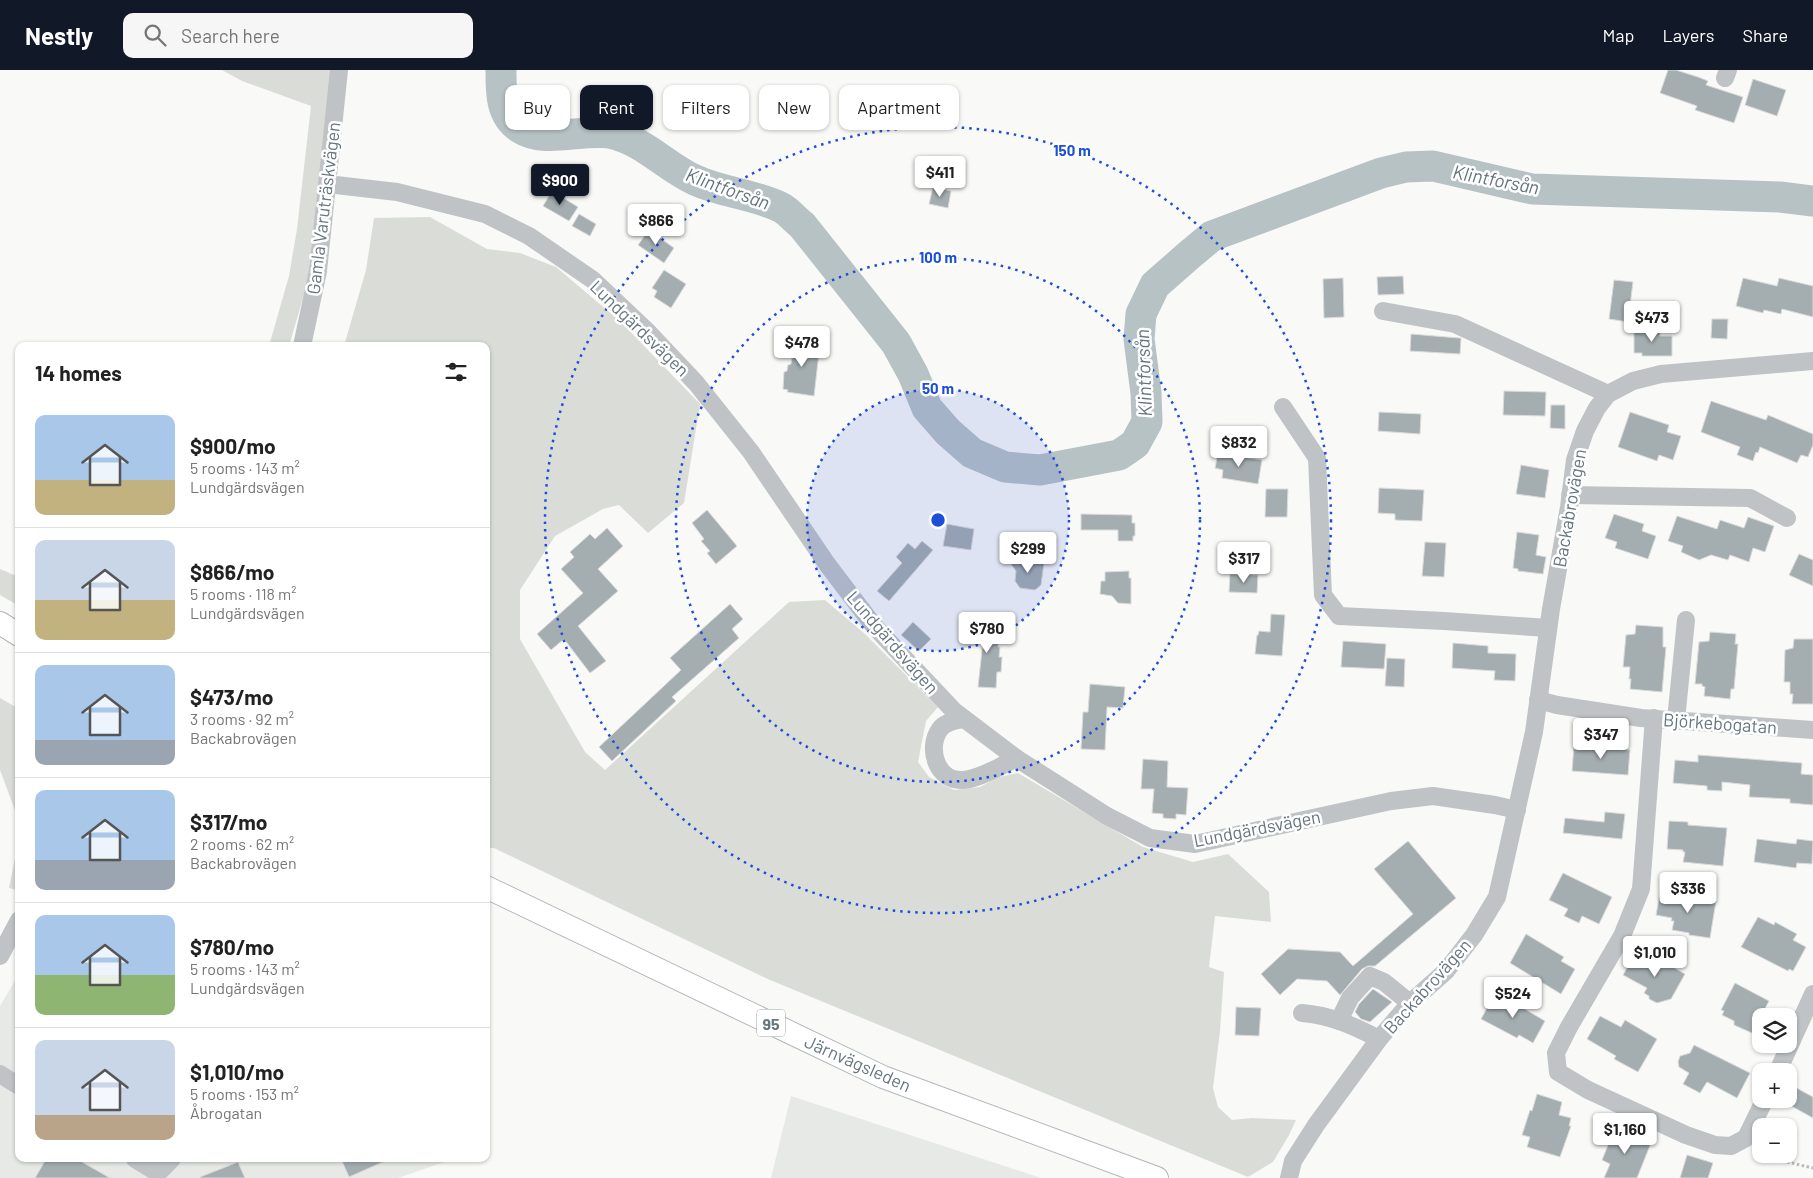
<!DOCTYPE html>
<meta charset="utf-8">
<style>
body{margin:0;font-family:Barlow,sans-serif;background:#f6f6f6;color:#222;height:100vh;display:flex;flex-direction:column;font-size:19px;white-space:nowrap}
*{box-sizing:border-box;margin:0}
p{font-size:16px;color:#767676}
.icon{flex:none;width:28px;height:28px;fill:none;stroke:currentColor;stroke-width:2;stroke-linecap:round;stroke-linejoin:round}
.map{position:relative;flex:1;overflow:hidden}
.sheet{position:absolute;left:15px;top:272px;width:475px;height:820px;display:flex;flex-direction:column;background:#fff;border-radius:10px;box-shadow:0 1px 4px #0004}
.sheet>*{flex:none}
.top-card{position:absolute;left:505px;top:15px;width:475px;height:45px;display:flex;gap:10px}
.controls{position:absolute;left:1752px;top:938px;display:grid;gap:10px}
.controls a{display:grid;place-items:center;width:45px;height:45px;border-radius:10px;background:#fff;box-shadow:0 1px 4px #0004;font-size:25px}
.price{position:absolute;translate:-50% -42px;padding:0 11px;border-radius:5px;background:#fff;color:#222;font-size:16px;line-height:32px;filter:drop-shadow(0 1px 2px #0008)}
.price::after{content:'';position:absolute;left:50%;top:30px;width:15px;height:11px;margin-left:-8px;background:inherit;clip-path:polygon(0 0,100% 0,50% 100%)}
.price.on{background:#111827;color:#fff}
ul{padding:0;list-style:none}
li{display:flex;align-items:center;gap:15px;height:125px;padding:0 20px}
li+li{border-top:1px solid #e0e0e0}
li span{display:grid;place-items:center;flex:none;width:140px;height:100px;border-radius:10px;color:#555}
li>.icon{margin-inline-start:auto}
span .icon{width:60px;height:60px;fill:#fffc;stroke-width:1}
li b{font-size:21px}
h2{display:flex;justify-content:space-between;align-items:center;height:60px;padding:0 20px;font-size:21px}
.pill{padding:0 18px;border-radius:10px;background:#fff;box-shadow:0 1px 4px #0004;font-size:18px;line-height:45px}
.pill.on{background:#111827;color:#fff}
header{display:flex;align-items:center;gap:30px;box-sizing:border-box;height:70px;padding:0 25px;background:#111827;color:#fff}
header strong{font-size:24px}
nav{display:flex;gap:28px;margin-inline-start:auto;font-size:18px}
.search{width:350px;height:45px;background:#f6f6f6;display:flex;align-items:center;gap:12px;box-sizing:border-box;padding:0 18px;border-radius:10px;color:#767676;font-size:19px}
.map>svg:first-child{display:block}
.built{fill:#e7e9e7}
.green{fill:#daddd7}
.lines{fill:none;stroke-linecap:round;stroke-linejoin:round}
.river{stroke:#b7c2c5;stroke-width:31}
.building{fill:#a4aeb1;stroke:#dbdbd9}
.major-casing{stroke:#b1b6b9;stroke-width:24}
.path{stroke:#b7bbbd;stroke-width:3;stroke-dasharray:2.5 2.5;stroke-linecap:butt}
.minor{stroke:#bfc3c6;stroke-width:18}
.major{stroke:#fff;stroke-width:22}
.ring{fill:none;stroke:#1d4ed8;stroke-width:2.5;stroke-dasharray:2.5 5}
.labels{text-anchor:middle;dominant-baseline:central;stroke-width:5;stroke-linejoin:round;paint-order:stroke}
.shield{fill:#fff;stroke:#95a0a5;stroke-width:1}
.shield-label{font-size:16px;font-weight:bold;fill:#67777e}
.street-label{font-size:18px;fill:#67777e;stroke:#fff}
.water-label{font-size:19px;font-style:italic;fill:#627578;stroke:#fff}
.centre{fill:#1d4ed8;stroke:#fff;stroke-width:2.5}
.ring-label{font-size:15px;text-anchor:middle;font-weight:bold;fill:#1d4ed8;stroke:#fff;stroke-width:5;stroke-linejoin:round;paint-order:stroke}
</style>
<header>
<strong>Nestly</strong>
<div class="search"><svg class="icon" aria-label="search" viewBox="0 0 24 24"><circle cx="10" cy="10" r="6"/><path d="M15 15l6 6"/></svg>Search here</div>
<nav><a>Map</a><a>Layers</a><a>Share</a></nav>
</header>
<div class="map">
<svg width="1813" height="1108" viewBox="0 0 1813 1108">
<rect width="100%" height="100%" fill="#f9f9f7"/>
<g class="built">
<polygon points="19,904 19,1089 446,1089 447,1091 398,1108 0,1108 0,936"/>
<polygon points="791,1026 1041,1108 771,1108"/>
</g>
<g class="green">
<polygon points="222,0 333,0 312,197 289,276 269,276 289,206 297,159 311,36 242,11"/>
<polygon points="430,147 487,179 520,183 556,197 621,252 700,334 684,433 648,463 619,435 603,439 555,466 520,520 520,569 585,682 605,700 789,532 825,530 865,564 938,637 926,651 918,692 929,707 954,720 980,717 999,707 1018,703 1143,777 1193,792 1228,784 1269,822 1271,852 1215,846 1209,897 1224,902 1220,961 1213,1018 1218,1037 1232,1050 1252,1048 1296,1050 1289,1065 1273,1092 1248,1107 770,910 494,778 486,778 486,276 344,276 366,200 374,148"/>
<polygon points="0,499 19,507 19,536 0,525"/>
<polygon points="0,628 19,639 19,751 0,700"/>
<polygon points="19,769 19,821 9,818"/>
</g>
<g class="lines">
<path class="river" d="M501,0C501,21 500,45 520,58C544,74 581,59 609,63C642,69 666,97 695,110C723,123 755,124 782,138C789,142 795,150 802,155L896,273L913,304L927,338L948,362L972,383L1005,397L1040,400L1119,385L1135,374L1147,352L1146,323L1139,269L1141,244L1155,215L1188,186L1212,166L1381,103L1406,97L1433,96L1532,119L1780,127L1813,131"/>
</g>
<g class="building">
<polygon points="1668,0 1676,0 1698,7 1708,11 1706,15 1743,27 1734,53 1695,40 1697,36 1660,23"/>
<polygon points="1753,9 1786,20 1777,46 1745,35"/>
<polygon points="933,117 951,121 948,138 929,134"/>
<polygon points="552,121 578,137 569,151 543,136"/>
<polygon points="579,144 596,154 590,166 572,156"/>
<polygon points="649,160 674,178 664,193 638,175"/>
<polygon points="664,200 686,214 671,238 654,227 657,221 652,218"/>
<polygon points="1403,206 1404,224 1378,225 1377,207"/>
<polygon points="1343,208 1344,247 1324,248 1323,209"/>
<polygon points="1743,208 1777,216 1779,208 1813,216 1813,247 1782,239 1781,244 1764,240 1763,243 1736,236"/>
<polygon points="1614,210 1633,212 1628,252 1609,249"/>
<polygon points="1712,249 1728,249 1727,269 1711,268"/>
<polygon points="1634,258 1660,259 1660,266 1672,266 1672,286 1642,286 1642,283 1634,283"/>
<polygon points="1411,264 1459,268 1461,268 1460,284 1410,281"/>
<polygon points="795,267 815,269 813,282 819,283 814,326 787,322 788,320 783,319 784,302 787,301 788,295 791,294"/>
<polygon points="1504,321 1546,322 1545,346 1503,345"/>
<polygon points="1711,331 1766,350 1768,345 1813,364 1813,375 1808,387 1801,385 1797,393 1760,377 1758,383 1756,382 1753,391 1737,385 1740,377 1701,362"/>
<polygon points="1551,335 1565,335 1565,359 1550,358"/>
<polygon points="1379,342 1421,344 1420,364 1378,361"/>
<polygon points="1630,342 1669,355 1667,362 1681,366 1673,390 1659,385 1657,391 1618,377"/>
<polygon points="1218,383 1262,390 1258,414 1222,408 1223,400 1215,398"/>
<polygon points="1521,395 1549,400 1545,428 1516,424"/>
<polygon points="1379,418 1424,420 1422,451 1395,450 1395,444 1378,443"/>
<polygon points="1266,419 1288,419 1287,447 1265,447"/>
<polygon points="707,440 737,476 716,494 707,483 710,481 701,471 704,469 692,453"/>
<polygon points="1081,444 1132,445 1132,453 1135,453 1135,466 1133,466 1133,471 1118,471 1118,460 1081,460"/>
<polygon points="1614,444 1644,454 1642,461 1656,466 1648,489 1615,478 1617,472 1605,468"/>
<polygon points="1677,446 1717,459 1720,450 1744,458 1748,447 1774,456 1765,482 1753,478 1749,492 1730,485 1728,490 1711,485 1699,490 1681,482 1683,476 1668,471"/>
<polygon points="947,454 974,459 971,480 943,476"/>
<polygon points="607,458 623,476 598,499 618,521 578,556 606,591 590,603 564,569 551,580 537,564 583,523 561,499 574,487 570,482 590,464 595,469"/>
<polygon points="1517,462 1539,465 1536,485 1546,487 1543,504 1518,501 1518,499 1513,498"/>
<polygon points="922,471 933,480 889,531 877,521 902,493 896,487 908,473 915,479"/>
<polygon points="1425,472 1446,473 1444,507 1422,506"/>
<polygon points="1799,484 1813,490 1813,516 1789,505"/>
<polygon points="1008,490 1044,493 1041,515 1035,520 1020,518 1015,511 1016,501"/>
<polygon points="1129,501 1129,508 1131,508 1131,534 1118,533 1112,526 1100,524 1101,511 1105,511 1105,502"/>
<polygon points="1230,504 1258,505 1257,523 1229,522"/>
<polygon points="730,534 743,549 732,559 739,568 672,627 676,631 612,691 599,677 681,600 670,588"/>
<polygon points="1271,544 1285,545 1282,586 1255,584 1257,565 1258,565 1259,561 1270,562"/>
<polygon points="913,552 931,569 919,581 901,565"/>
<polygon points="969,555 999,558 998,577 1000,577 999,587 1002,587 1002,588 1001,602 997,602 996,618 978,617 983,571 967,570"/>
<polygon points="1636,555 1663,557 1663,577 1666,577 1662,622 1630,619 1631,609 1629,609 1630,597 1623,597 1626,565 1635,564"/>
<polygon points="1710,562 1736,564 1735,574 1738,574 1734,619 1731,619 1730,629 1704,626 1705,617 1702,616 1702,614 1695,614 1699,572 1709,571"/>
<polygon points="1794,569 1813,569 1813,634 1792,634 1793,624 1790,624 1790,612 1784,612 1785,580 1793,578"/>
<polygon points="1343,571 1386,574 1384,599 1341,597"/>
<polygon points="1453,573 1488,576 1488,583 1516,584 1515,611 1494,610 1495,601 1452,598"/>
<polygon points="1387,588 1405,589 1404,617 1385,616"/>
<polygon points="1090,614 1125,617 1123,638 1107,637 1105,680 1081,679 1083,642 1088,642"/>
<polygon points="1588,673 1610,675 1610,678 1630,680 1628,705 1572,701 1574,675 1588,676"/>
<polygon points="1698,685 1802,693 1801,704 1813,705 1813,735 1790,733 1790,729 1749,727 1750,715 1722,712 1722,721 1707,720 1707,716 1673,713 1675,690 1698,692"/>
<polygon points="1143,689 1168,691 1167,717 1188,718 1186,745 1176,744 1176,749 1163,748 1163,744 1152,743 1154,719 1141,719"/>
<polygon points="1605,742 1625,744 1622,769 1563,763 1565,748 1604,752"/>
<polygon points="1669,751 1688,752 1688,755 1727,758 1723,796 1683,792 1685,782 1683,782 1683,780 1667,779"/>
<polygon points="1757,769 1796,774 1797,769 1813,771 1812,794 1797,793 1796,798 1754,792"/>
<polygon points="1408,771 1456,828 1375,896 1368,896 1362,899 1340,925 1327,911 1297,909 1280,925 1261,904 1288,879 1340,882 1353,896 1413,844 1374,799"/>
<polygon points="1563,803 1612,827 1599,854 1582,846 1579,853 1564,846 1568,839 1549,830"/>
<polygon points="1660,823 1675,826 1675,824 1716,831 1710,868 1689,865 1689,863 1672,860 1674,851 1671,851 1672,848 1656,845"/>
<polygon points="1758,847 1774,855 1775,852 1797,864 1793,870 1806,877 1793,901 1789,899 1788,901 1741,877"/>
<polygon points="1526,864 1564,887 1561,891 1575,899 1561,924 1510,893"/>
<polygon points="1635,884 1648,892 1652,885 1685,904 1671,929 1657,933 1649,929 1649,926 1644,923 1647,918 1623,905"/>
<polygon points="1735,913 1769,931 1761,946 1761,967 1734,955 1734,951 1722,945 1724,941 1721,940"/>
<polygon points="1373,919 1392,932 1370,952 1361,949 1355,942 1359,934"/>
<polygon points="1496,922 1545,951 1533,973 1519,965 1517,968 1481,949"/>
<polygon points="1236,937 1261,938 1259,966 1235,965"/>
<polygon points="1600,946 1621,957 1625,950 1657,969 1638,1002 1614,989 1616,986 1587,969"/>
<polygon points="1694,975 1750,1003 1737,1028 1707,1012 1700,1023 1683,1014 1689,1003 1679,997 1678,992 1680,986 1690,983"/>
<polygon points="1793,1016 1813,1027 1813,1048 1784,1032 1786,1029 1789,1029 1789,1024"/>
<polygon points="1537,1024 1562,1032 1559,1045 1571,1048 1569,1056 1571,1056 1560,1087 1527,1077 1530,1067 1522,1065 1530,1040 1532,1041"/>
<polygon points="1615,1058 1651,1073 1637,1108 1604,1108 1610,1094 1602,1090"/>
<polygon points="1687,1085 1713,1093 1708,1108 1680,1108"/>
<polygon points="46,1089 77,1089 110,1108 35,1108"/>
<polygon points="341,1089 390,1089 349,1107"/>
<polygon points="238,1092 245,1108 200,1108 200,1107"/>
</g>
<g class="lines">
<g class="major-casing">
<g id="major">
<polyline points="0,553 19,565"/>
<polyline points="486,817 883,1007 1157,1108"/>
</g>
</g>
<polyline class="path" points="1753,1084 1813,1098"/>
<g class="minor">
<polyline points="1725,8 1728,0"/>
<polyline points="327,114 397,122 485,144 529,166 593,210 646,260 696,313 751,382 827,494 874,556 954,641 1016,688 1107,746 1150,768 1195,774 1391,731 1433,726 1495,735 1517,740"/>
<polyline points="1383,241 1455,254 1608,324"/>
<polyline points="302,276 318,201 339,0"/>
<polyline points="1283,337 1317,388 1323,525 1339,546 1444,551 1548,558"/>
<polyline points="1570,425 1750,428 1787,448"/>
<polyline points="1538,630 1557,635 1641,648 1813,660"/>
<polyline points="1654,648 1641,819 1622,866 1569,957 1556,983 1558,1002 1588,1020 1686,1065 1715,1075 1731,1076 1746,1068 1765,1029"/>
<path d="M964,649C956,650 945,652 940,659C926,678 937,712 963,710C978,709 1002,696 1016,688"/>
<polyline points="1676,650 1686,550"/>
<polyline points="0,886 19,850"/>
<path d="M1302,943C1330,945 1354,956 1379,969"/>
<polyline points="1339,951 1350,928 1370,906 1384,912 1410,933"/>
<polyline points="1778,1001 1813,924"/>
<polyline points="0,1004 19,1016"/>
<polyline points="135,1089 158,1103 172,1089"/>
<polyline points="1289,1108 1293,1091 1316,1055 1379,969 1410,933 1446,901 1474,865 1497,827 1534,662 1551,539 1569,437 1575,390 1585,361 1597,338 1608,324 1633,311 1661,304 1813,291"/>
</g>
<use href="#major" class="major"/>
</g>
<circle cx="938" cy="450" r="131" fill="#1d4ed8" fill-opacity=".12"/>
<g class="ring">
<circle cx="938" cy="450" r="131"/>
<circle cx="938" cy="450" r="262"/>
<circle cx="938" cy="450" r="393"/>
</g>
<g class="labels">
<rect class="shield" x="757" y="939.5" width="28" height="27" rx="4"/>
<g class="shield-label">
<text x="771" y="953">95</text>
</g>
<g class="street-label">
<text transform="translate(323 138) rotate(-83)">Gamla Varuträskvägen</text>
<text transform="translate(640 258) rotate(44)">Lundgärdsvägen</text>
<text transform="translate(1569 438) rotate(-80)">Backabrovägen</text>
<text transform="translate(893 572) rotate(49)">Lundgärdsvägen</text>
<text transform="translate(1720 653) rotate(4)">Björkebogatan</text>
<text transform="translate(1257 758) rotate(-11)">Lundgärdsvägen</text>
<text transform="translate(1427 916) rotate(-48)">Backabrovägen</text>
<text transform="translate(858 993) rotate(24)">Järnvägsleden</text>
</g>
<g class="water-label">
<text transform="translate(1496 109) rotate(11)">Klintforsån</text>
<text transform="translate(728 118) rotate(20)">Klintforsån</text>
<text transform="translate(1143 303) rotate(-92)">Klintforsån</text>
</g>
</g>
<circle cx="938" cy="450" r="8" class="centre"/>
<g class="ring-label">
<text x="1072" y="86">150 m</text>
<text x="938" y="193">100 m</text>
<text x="938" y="324">50 m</text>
</g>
</svg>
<div class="controls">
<a><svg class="icon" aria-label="layers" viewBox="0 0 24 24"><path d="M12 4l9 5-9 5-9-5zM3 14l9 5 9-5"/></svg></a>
<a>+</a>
<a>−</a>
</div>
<b class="price" style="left:940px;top:128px">$411</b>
<b class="price on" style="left:560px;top:136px">$900</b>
<b class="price" style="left:656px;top:176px">$866</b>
<b class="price" style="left:1652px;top:273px">$473</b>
<b class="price" style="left:802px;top:298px">$478</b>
<b class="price" style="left:1239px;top:398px">$832</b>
<b class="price" style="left:1028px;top:504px">$299</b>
<b class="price" style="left:1244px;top:514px">$317</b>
<b class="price" style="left:987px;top:584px">$780</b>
<b class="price" style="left:1601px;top:690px">$347</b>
<b class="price" style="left:1688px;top:844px">$336</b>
<b class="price" style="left:1655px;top:908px">$1,010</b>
<b class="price" style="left:1513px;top:949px">$524</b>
<b class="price" style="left:1625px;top:1085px">$1,160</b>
<div class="top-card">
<a class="pill">Buy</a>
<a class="pill on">Rent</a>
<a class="pill">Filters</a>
<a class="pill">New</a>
<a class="pill">Apartment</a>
</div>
<section class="sheet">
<h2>14 homes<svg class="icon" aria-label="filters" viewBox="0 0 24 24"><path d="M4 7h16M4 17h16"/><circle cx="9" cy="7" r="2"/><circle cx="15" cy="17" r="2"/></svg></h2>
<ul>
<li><span style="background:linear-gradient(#a9c7e8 65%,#c2b280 0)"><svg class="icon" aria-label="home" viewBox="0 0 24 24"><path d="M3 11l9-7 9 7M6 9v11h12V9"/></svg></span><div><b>$900/mo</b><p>5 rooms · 143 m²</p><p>Lundgärdsvägen</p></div></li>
<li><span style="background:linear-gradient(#c9d6e8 60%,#c2b280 0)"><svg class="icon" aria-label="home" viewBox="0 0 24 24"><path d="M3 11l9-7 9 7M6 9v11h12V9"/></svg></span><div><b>$866/mo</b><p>5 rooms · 118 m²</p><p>Lundgärdsvägen</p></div></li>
<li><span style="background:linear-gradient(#a9c7e8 75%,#9aa5b1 0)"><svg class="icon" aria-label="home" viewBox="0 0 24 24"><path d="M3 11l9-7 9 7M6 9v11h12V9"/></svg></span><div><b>$473/mo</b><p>3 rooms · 92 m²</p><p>Backabrovägen</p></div></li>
<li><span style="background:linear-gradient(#a9c7e8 70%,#9aa5b1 0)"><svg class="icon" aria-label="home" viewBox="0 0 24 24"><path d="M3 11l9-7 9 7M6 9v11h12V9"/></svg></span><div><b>$317/mo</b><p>2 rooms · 62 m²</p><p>Backabrovägen</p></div></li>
<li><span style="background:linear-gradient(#a9c7e8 60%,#8fb573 0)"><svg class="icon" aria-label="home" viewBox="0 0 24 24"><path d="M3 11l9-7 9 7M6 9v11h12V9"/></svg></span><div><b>$780/mo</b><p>5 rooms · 143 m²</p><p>Lundgärdsvägen</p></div></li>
<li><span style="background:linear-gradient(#c9d6e8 75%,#b9a48a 0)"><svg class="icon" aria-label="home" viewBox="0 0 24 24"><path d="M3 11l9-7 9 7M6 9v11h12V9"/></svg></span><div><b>$1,010/mo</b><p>5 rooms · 153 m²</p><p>Åbrogatan</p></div></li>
</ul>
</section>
</div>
